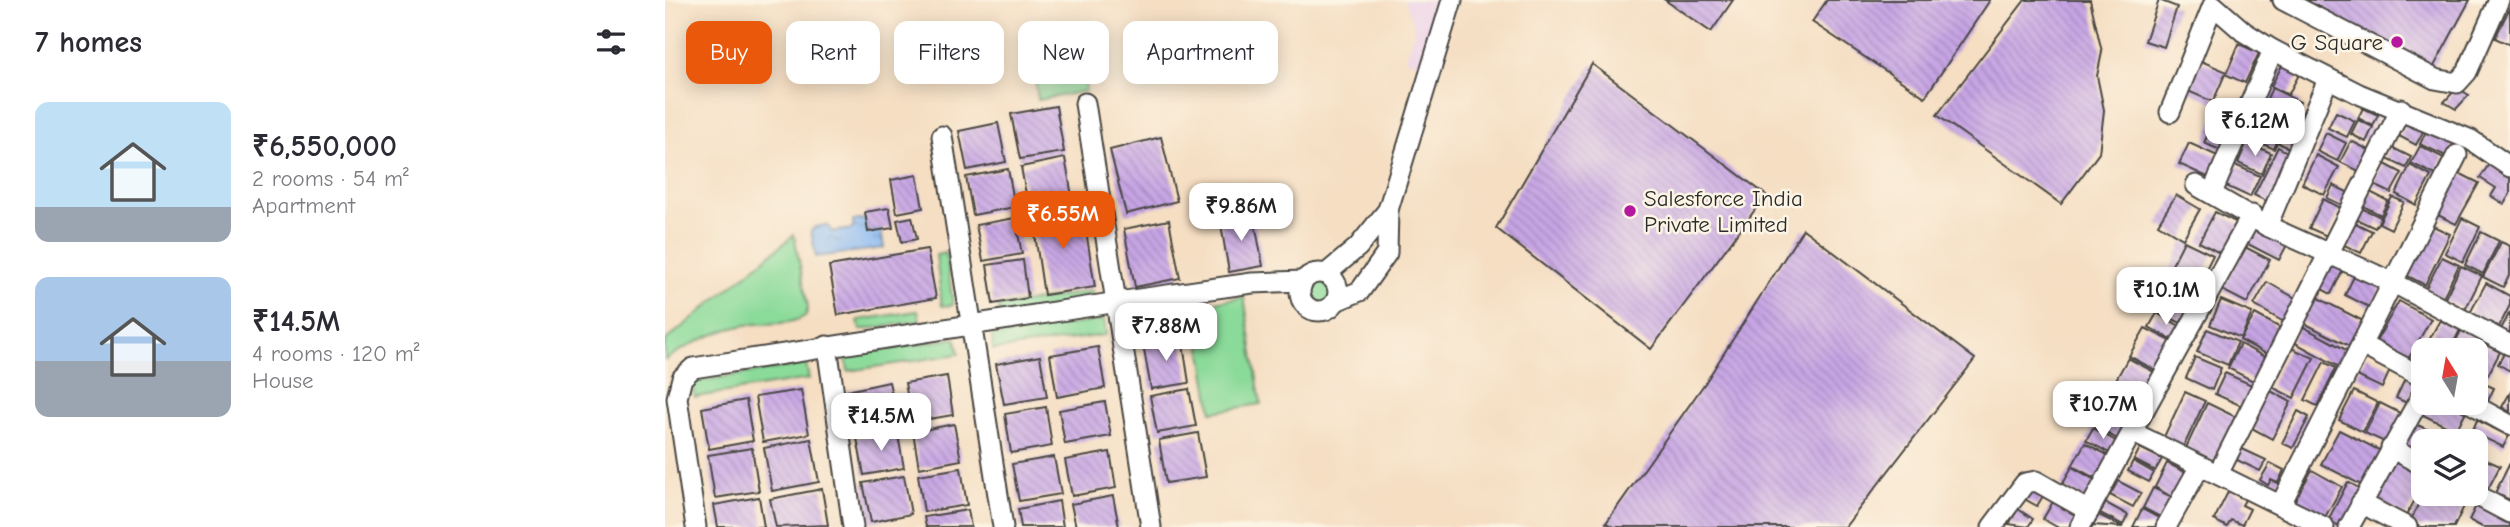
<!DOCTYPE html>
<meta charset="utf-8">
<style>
body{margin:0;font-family:"Comic Neue",sans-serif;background:#f2f2f3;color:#2b2b33;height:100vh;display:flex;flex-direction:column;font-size:26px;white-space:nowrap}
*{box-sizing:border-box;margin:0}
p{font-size:23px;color:#7c7c81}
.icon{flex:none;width:38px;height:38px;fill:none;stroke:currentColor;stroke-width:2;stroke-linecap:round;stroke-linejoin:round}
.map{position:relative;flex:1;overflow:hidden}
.sheet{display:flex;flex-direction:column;background:#fff;width:665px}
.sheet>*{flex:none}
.guide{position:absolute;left:21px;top:21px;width:665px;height:63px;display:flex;gap:14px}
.needle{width:46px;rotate:349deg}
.fabs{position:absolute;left:1746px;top:338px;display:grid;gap:14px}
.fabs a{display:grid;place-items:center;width:77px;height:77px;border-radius:14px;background:#fff;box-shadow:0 4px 18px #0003;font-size:35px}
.price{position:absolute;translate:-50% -60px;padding:0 16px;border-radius:14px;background:#fff;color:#222;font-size:23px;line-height:46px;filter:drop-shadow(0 2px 4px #0008)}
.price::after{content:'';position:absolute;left:50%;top:42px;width:21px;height:16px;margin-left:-10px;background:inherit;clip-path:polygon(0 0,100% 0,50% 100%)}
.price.active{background:#ea580c;color:#fff}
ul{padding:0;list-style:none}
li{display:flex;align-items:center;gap:21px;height:175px;padding:0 35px}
li span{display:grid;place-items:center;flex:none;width:196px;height:140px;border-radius:14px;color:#555}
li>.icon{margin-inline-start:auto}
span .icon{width:84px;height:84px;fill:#fffc;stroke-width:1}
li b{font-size:30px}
h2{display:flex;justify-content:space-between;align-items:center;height:84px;padding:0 35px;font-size:30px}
.tag{padding:0 24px;border-radius:14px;background:#fff;box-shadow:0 4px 18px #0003;font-size:24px;line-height:63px}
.tag.active{background:#ea580c;color:#fff}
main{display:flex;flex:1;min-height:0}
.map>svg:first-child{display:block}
.built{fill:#ecd1e9}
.grass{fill:#8ada99;stroke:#5a8262;stroke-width:2}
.water{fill:url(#water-ripples);stroke:#5a728f;stroke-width:2}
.building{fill:url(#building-back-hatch)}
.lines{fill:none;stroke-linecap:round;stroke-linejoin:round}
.street-casing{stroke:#494642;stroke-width:23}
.street{stroke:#fff;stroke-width:19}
.poi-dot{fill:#b5179e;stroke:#fcf5e5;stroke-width:2.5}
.labels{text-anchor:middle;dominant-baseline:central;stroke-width:5;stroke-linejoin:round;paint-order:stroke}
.poi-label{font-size:23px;fill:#2b2b2b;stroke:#fcf5e5;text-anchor:end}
</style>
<main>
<section class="sheet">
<h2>7 homes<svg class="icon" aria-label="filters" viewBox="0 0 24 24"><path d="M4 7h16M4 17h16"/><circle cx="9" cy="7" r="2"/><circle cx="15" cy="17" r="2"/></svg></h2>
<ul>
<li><span style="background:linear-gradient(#bfe0f5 75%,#9aa5b1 0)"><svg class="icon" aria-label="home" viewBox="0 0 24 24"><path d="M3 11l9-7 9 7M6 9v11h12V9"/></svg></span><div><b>₹6,550,000</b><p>2 rooms · 54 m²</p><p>Apartment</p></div></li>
<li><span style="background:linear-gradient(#a9c7e8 60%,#9aa5b1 0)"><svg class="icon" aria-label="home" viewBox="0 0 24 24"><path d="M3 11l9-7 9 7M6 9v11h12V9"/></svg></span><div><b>₹14.5M</b><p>4 rooms · 120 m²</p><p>House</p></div></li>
</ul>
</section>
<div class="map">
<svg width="1845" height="527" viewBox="0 0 1845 527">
<defs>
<pattern id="water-ripples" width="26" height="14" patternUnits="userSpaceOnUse" patternTransform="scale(1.75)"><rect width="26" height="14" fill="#88b8f3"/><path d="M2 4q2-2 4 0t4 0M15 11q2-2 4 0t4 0" fill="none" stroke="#6f96c5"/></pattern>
<pattern id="building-back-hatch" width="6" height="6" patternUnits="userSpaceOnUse" patternTransform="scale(1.75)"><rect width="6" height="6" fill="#c7a5e5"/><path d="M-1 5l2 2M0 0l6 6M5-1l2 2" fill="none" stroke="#a287ba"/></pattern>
</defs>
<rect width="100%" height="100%" fill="#fcf5e5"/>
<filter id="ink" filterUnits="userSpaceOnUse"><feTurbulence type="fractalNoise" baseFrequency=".0143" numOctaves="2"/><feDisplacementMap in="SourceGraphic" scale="14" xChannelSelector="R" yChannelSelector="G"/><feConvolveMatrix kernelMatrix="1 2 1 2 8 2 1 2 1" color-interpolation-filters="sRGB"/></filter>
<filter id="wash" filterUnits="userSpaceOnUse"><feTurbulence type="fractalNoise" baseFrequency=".00686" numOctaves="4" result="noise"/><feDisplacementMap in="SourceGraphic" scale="28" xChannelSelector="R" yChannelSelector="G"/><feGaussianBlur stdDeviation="1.57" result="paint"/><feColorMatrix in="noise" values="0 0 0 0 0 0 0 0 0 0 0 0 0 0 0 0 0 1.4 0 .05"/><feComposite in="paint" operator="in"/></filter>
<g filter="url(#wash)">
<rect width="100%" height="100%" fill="#f5dec2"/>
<polygon class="built" points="739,0 780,0 754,64 741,59 750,28"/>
<g class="grass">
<polygon points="411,24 421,91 373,100 367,57"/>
<path d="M129,235L143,307L141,315C125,328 95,321 76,326C49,332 23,345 0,360V341Z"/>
<polygon points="281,253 288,305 277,306 271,255"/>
<circle cx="656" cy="292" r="11"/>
<polygon points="427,291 429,299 335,316 333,307"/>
<polygon points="579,297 596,404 547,412 529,305"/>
<polygon points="528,308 531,326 474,337 470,319"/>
<polygon points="253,311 255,321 195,330 193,320"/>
<polygon points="439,320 441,335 328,350 327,336"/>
<polygon points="291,338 294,354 183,371 181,356"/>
<polygon points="141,364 144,379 30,397 27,382"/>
</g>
<polygon class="water" points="201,219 203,232 216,230 219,248 151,257 146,231 150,227 162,225 167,232 188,229 188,221"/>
<g id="blocks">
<g class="building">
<polygon points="1000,0 1068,0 1046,32"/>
<polygon points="1162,0 1325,0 1260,97 1147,22"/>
<polygon points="1360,0 1425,0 1437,52 1432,76 1439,110 1434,153 1396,204 1272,115"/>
<polygon points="1494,0 1512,7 1499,47 1480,41"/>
<polygon points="1605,0 1805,0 1760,83"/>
<polygon points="1845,7 1845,45 1830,38"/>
<polygon points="1574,44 1594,53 1580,83 1560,74 1548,102 1523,91 1536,61 1562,72"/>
<polygon points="1619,62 1636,71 1623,95 1606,86"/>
<polygon points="927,64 1101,195 986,349 831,228"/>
<polygon points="1607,88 1635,102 1626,120 1598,107"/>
<polygon points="1792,88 1804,95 1791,109 1779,102"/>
<polygon points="1560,104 1579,113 1574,125 1555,117"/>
<polygon points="391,106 399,152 355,159 346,114"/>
<polygon points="1698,108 1713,115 1708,126 1693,118"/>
<polygon points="1671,112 1690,121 1682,137 1663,128"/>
<polygon points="1551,116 1574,126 1562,153 1539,143"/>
<polygon points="1743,118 1761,126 1751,145 1734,136"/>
<polygon points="1693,120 1708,127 1701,142 1686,134"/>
<polygon points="1624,122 1642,131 1631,152 1612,142 1609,149 1583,137 1588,127 1615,139"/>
<polygon points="333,123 341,162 302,170 294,131"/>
<polygon points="1764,125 1792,139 1783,157 1755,144"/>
<polygon points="1661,133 1681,143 1672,161 1652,151"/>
<polygon points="496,137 512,201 461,214 445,150"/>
<polygon points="1686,141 1704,150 1694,171 1675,162"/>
<polygon points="1582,142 1606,153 1597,174 1573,163"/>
<polygon points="1524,143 1557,158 1547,179 1514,164"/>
<polygon points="1755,146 1779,158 1770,175 1746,163"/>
<polygon points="1613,147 1631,157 1607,204 1589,195"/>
<polygon points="1726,147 1746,157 1741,168 1720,158"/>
<polygon points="1651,155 1674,167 1659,195 1637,184"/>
<polygon points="400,158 407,196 363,205 356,167"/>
<polygon points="1826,161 1845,173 1845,194 1839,204 1826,196 1831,188 1815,178"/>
<polygon points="1718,163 1737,173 1726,193 1707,184"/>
<polygon points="1570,165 1595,176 1585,197 1561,186"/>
<polygon points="1745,165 1766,176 1751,205 1731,194"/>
<polygon points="343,169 350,207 308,215 301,177"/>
<polygon points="1792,172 1814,183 1791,224 1771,214"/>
<polygon points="252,175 258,208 232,213 226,180"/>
<polygon points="1668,185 1684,193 1677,205 1662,198"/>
<polygon points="1703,191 1723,201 1716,215 1696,205"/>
<polygon points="1511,195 1535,209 1518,239 1493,224"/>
<polygon points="1727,197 1739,202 1726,229 1714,223"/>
<polygon points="1658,199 1676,208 1662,236 1644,228"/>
<polygon points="417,206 430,287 379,295 367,214"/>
<polygon points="224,208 228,228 203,232 200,212"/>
<polygon points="1696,208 1716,217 1710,228 1691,219"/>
<polygon points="1550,212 1577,225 1560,256 1534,242"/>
<polygon points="588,213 598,266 564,272 555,219"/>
<polygon points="247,217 252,239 237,242 232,220"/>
<polygon points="350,218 357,254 318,261 311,225"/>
<polygon points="1797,218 1815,227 1798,262 1780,253"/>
<polygon points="504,220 515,278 470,287 459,229"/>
<polygon points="1688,222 1707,231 1696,253 1677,244"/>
<polygon points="1764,224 1785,234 1760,285 1739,274"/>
<polygon points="1591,225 1624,241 1614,260 1581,243"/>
<polygon points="1138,229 1310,359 1180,527 949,527 941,523 1040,383"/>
<polygon points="1816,232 1834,241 1818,274 1800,265"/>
<polygon points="1519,241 1548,255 1531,289 1502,275"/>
<polygon points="1836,242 1845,246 1845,274 1838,287 1818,277"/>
<polygon points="1580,247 1605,260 1582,303 1557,290"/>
<polygon points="262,249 271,298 173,315 164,266"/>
<polygon points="1777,257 1794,265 1777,299 1760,290"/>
<polygon points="1668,258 1681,264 1666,294 1653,287"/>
<polygon points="358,260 363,298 328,304 322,265"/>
<polygon points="1796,266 1817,276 1800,310 1779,300"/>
<polygon points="1692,270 1718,282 1706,308 1680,295"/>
<polygon points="1508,282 1537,297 1522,326 1493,312"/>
<polygon points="1602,282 1632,299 1619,322 1589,305"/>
<polygon points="1821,283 1845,296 1845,305 1834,327 1805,313"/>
<polygon points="1649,296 1700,322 1686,347 1635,321"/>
<polygon points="1556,300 1587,313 1576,338 1545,325"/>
<polygon points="1734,301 1766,319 1741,363 1709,345"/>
<polygon points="1845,312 1845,334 1836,329"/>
<polygon points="1492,313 1518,328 1511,342 1484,327"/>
<polygon points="1590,314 1621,331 1607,357 1575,340"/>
<polygon points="1775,320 1795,330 1785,350 1763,342"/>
<polygon points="1635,325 1685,352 1676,368 1627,341"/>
<polygon points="1798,327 1816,336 1809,350 1786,350"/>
<polygon points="1480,328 1508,342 1492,371 1464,356"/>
<polygon points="1542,329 1573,342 1563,365 1532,352"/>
<polygon points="517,338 524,383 486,389 478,344"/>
<polygon points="1815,342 1835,352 1823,375 1811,369 1811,351"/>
<polygon points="1575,344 1606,360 1594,384 1563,368"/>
<polygon points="1756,344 1767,350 1759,350 1759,364 1748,359"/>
<polygon points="433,347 440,388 392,397 385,355"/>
<polygon points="1624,347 1649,358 1629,398 1605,386"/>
<polygon points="1840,352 1845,355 1845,371 1833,364"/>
<polygon points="375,356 382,397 339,404 331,364"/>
<polygon points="1701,356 1726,368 1717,388 1692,376"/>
<polygon points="1530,357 1556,368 1547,390 1521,378"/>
<polygon points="1463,358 1495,375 1481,400 1449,383"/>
<polygon points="1659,362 1671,368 1652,406 1640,400"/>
<polygon points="1560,373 1589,386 1579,407 1550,394"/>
<polygon points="282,376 288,415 247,422 240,383"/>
<polygon points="1741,377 1752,382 1742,403 1731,398"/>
<polygon points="1811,380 1829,388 1823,401 1811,396"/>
<polygon points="224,382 233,421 190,429 182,391"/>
<polygon points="1450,386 1478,401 1465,425 1437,410"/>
<polygon points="524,389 531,426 492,433 485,396"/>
<polygon points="1602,389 1626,402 1607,439 1583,426"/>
<polygon points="136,390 144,434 98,442 90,397"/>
<polygon points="1689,391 1713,403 1698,432 1674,420"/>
<polygon points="1520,392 1540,401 1517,450 1497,441"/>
<polygon points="1845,393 1845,412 1837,407"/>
<polygon points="81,400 88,441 44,449 37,408"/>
<polygon points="440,402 446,436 400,444 394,410"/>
<polygon points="1759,402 1784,402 1801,411 1791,431 1754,413"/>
<polygon points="1542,403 1571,417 1549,463 1520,450"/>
<polygon points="1715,403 1739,415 1724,444 1700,433"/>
<polygon points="381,407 387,446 346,453 340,414"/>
<polygon points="1633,411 1644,417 1628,448 1617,443"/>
<polygon points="1438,413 1464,427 1456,441 1430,427"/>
<polygon points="1812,420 1844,436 1838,447 1807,432"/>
<polygon points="1749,423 1771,434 1768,441 1759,441 1759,459 1736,450"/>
<polygon points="289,424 296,460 254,468 248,432"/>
<polygon points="1428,428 1454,443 1448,455 1421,440"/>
<polygon points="232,430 239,468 199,475 192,438"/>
<polygon points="1674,430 1718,452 1700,487 1656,464"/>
<polygon points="533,433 541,477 501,483 494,440"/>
<polygon points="1774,435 1787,441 1771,441"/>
<polygon points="146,439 154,482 107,491 99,448"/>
<polygon points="1420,443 1448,458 1435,481 1407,466"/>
<polygon points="1573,447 1601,460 1595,471 1568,458"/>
<polygon points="87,448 94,491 50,498 43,455"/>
<polygon points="1475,448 1497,459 1490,471 1469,460"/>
<polygon points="445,452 451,488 407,496 400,460"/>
<polygon points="1728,453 1759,470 1759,484 1741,516 1705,496"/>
<polygon points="389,457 396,494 354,501 347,464"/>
<polygon points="1817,458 1835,466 1822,491 1811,485 1811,470"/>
<polygon points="1468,461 1489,473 1484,482 1463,471"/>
<polygon points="1502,463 1526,475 1501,520 1478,508 1488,488 1505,496 1490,487"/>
<polygon points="1605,463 1619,470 1613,483 1606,480 1603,485 1595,480"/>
<polygon points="1845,463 1845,500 1830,493"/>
<polygon points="1407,467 1435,483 1424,502 1396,486"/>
<polygon points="296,468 302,505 259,512 253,475"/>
<polygon points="1647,470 1677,487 1659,519 1629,502"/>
<polygon points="239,476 246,514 206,522 198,483"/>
<polygon points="1453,481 1476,493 1468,507 1445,495"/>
<polygon points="1683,482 1699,491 1676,527 1663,520"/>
<polygon points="1361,487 1378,496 1372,506 1356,497"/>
<polygon points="157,489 163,525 111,527 105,499"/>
<polygon points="1564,490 1581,498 1577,505 1585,509 1577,525 1566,520 1562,527 1549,520"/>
<polygon points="1758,494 1799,494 1804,496 1789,527 1755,527 1745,522"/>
<polygon points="448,496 454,527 411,527 406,504"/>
<polygon points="94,497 99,527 53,527 49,505"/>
<polygon points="1389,500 1416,515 1409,527 1392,527 1378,519"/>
<polygon points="394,501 398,527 356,527 353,509"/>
<polygon points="1813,502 1845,518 1845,527 1817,527 1804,520"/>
<polygon points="1441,503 1463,515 1458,525 1435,513"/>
<polygon points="1353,509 1368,519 1363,527 1344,524"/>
<polygon points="1477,509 1500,521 1497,527 1468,527"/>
<polygon points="303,510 306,527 261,527 259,517"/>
<polygon points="1434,515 1458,527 1428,525"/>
</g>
</g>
</g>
<g filter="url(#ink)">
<use href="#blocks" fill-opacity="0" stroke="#494642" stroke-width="2"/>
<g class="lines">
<g class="street-casing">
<g id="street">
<polyline points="1618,0 1770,79 1792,83 1802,72 1834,0"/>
<polyline points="420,103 486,527"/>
<polyline points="1505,112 1548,5 1579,32 1608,50 1694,94 1806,140 1845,167"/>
<polyline points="277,136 338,527"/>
<polyline points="1531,185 1602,226 1729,283 1845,345"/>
<polyline points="1547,193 1608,50"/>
<polyline points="1602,226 1663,79"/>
<circle cx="654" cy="292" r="19"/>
<polyline points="661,274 693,247 723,210"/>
<polyline points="671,301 695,291 722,253 723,210 787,0"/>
<polyline points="1697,345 1759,378"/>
<polyline points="162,346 188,527"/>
<polyline points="1803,402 1845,425"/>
<polyline points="1467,432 1587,215"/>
<polyline points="1726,448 1759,466"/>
<polyline points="1553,474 1736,109"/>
<polyline points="1809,494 1845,513"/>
<polyline points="1696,503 1742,527"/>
<polyline points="1616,504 1792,155"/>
<polyline points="31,527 12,398 17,378 28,368 453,302 587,283 638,281"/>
<polyline points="1327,527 1360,483 1371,481 1424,511"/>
<polyline points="1415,527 1467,432 1659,527"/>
<polyline points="1501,527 1535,466"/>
<polyline points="1684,527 1759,391"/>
</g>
</g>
<use href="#street" class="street"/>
</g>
</g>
<g class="poi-dot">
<circle cx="1732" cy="42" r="7"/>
<circle cx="965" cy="211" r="7"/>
</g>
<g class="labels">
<g class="poi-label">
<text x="1718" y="42">G Square</text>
<text x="979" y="198" text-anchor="start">Salesforce India<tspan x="979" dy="26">Private Limited</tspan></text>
</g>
</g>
</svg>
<div class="fabs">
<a><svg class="needle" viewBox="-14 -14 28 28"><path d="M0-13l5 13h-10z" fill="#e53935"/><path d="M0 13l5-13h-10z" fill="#7c7c81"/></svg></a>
<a><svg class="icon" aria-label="layers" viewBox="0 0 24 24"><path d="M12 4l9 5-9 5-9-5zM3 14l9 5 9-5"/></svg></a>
</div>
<b class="price" style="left:1590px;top:158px">₹6.12M</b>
<b class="price" style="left:576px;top:243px">₹9.86M</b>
<b class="price active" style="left:398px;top:251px">₹6.55M</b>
<b class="price" style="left:1501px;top:327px">₹10.1M</b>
<b class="price" style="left:501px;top:363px">₹7.88M</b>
<b class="price" style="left:1438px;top:441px">₹10.7M</b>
<b class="price" style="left:216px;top:453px">₹14.5M</b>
<div class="guide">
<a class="tag active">Buy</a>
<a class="tag">Rent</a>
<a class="tag">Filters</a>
<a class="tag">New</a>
<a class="tag">Apartment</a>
</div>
</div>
</main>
